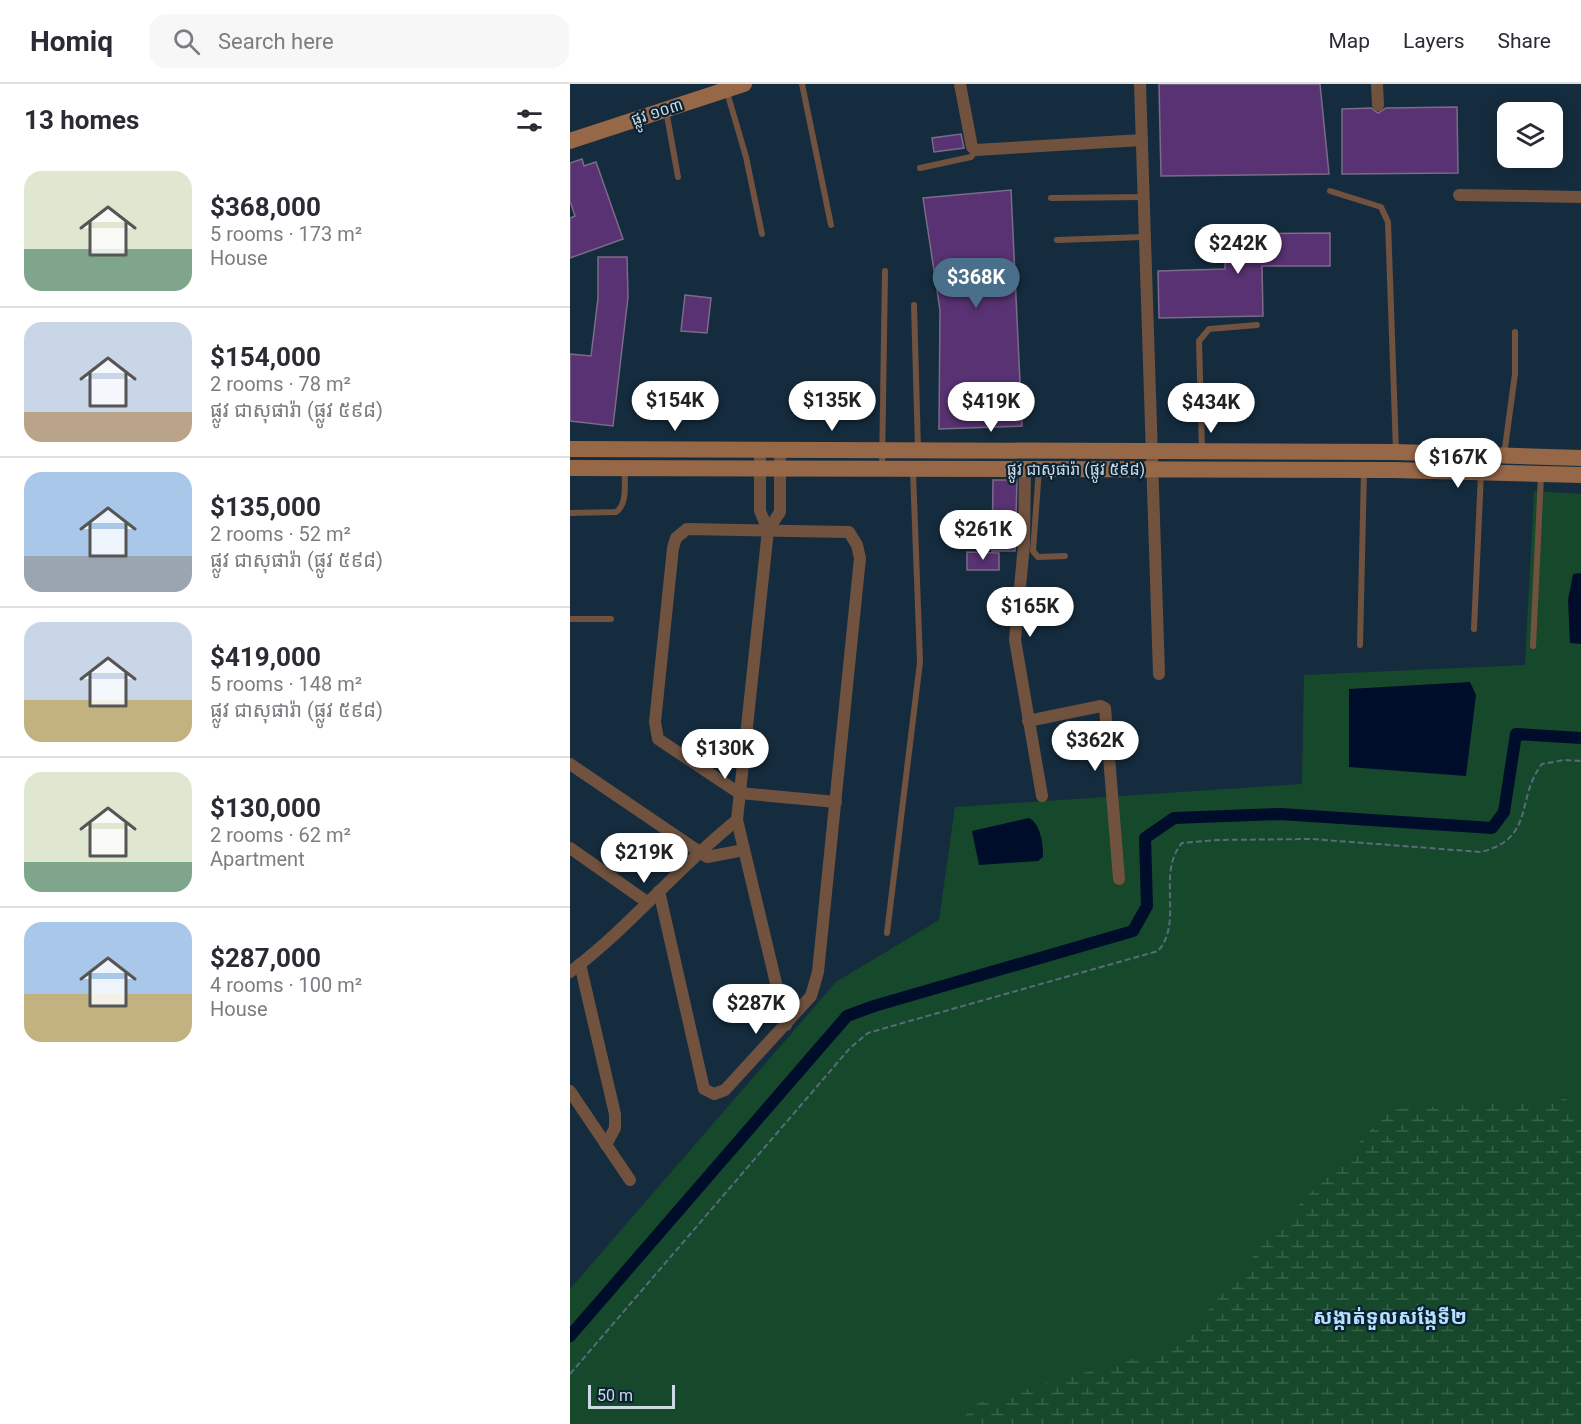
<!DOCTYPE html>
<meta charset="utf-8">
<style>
body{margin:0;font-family:Roboto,"Noto Sans Khmer",sans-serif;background:#f7f7f7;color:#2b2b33;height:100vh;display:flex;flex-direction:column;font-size:22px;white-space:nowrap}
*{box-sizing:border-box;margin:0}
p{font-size:20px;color:#7c7c81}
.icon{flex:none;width:33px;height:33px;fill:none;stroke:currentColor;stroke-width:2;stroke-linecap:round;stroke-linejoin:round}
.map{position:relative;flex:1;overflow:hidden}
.sheet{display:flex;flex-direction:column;background:#fff;width:570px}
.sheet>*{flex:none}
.controls{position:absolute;left:927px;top:18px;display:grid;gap:12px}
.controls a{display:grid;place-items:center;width:66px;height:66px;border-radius:12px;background:#fff;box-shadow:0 3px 15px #0003;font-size:30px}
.scale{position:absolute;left:18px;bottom:15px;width:87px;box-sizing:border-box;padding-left:6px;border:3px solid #cbd9e5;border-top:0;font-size:16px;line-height:21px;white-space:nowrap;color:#cbd9e5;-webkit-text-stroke:4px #0b2233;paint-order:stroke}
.price{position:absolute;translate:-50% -51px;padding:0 14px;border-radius:21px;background:#fff;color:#222;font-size:20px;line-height:39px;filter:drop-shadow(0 2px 3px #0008)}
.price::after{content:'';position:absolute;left:50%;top:36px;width:18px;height:14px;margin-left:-9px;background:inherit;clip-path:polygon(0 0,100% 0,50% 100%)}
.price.selected{background:#4a6f8a;color:#fff}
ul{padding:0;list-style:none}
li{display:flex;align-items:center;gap:18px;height:150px;padding:0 24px}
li+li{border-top:2px solid #e1e1e2}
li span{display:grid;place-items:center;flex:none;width:168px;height:120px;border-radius:18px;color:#555}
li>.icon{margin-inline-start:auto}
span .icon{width:72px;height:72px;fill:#fffc;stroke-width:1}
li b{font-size:26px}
h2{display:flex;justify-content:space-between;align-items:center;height:72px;padding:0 24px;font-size:26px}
header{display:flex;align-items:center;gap:36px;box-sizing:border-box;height:84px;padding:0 30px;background:#fff;border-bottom:2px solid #e1e1e2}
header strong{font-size:28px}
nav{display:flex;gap:33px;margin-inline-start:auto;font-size:21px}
.search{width:420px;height:54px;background:#f7f7f7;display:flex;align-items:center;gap:15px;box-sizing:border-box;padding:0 21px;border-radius:18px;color:#7c7c81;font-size:22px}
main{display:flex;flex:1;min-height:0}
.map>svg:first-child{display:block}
.grass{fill:#16492c}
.wetland{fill:url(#wetland-marsh)}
.water{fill:#000d2a}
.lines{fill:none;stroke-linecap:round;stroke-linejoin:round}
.canal{stroke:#000d2a;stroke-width:12}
.building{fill:#583272;stroke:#7a6c86;stroke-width:1.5}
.path{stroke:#586b7b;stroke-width:2;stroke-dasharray:6 3;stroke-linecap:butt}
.lane{stroke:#70523f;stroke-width:6}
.street{stroke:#70523f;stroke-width:12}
.secondary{stroke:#976848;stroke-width:16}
.labels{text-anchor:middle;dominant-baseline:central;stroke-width:4.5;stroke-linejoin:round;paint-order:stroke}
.street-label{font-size:16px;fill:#cbd9e5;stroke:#0b2233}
.quarter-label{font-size:20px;font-weight:bold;fill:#b6e1fe;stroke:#0b2233}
</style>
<header>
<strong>Homiq</strong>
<div class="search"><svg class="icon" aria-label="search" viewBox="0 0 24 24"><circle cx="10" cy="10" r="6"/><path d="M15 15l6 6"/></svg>Search here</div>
<nav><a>Map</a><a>Layers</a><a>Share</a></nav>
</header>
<main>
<section class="sheet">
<h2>13 homes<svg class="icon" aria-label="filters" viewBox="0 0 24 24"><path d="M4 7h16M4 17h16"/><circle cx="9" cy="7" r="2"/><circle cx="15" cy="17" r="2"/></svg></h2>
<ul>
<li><span style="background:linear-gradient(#dfe7d0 65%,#7fa58c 0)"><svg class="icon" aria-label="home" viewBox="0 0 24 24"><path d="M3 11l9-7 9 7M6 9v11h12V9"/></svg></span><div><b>$368,000</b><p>5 rooms · 173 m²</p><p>House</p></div></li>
<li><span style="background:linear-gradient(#c9d6e8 75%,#b9a48a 0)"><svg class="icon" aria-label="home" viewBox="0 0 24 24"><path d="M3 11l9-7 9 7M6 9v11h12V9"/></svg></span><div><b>$154,000</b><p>2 rooms · 78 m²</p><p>ផ្លូវ ជាសុផារ៉ា (ផ្លូវ ៥៩៨)</p></div></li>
<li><span style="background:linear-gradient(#a9c7e8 70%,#9aa5b1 0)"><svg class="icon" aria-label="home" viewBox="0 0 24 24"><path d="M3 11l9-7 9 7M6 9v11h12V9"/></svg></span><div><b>$135,000</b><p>2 rooms · 52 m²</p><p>ផ្លូវ ជាសុផារ៉ា (ផ្លូវ ៥៩៨)</p></div></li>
<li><span style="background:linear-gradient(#c9d6e8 65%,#c2b280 0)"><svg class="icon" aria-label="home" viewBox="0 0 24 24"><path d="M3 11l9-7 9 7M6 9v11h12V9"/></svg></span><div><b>$419,000</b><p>5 rooms · 148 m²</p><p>ផ្លូវ ជាសុផារ៉ា (ផ្លូវ ៥៩៨)</p></div></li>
<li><span style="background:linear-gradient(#dfe7d0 75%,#7fa58c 0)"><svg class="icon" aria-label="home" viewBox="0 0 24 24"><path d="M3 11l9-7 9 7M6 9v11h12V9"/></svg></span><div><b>$130,000</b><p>2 rooms · 62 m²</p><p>Apartment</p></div></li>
<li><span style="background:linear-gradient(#a9c7e8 60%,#c2b280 0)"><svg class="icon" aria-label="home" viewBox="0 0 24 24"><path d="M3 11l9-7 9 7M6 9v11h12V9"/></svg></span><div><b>$287,000</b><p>4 rooms · 100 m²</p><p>House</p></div></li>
</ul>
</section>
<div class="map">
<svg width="1011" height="1340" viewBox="0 0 1011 1340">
<defs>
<pattern id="wetland-marsh" width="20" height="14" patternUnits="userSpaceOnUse" patternTransform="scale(1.5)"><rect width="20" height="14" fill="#16492c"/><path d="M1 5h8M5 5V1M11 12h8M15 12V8" fill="none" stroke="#37634a"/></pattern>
</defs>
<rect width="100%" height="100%" fill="#152c3e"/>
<polygon class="grass" points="964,407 1011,410 1011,1340 0,1340 0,1205 266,898 369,836 385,723 732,700 734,591 955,581"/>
<polygon class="wetland" points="996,1015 1011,1034 1011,1340 387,1340 408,1319 609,1262 706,1145 821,1025"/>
<g class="water">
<polygon points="1011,489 1011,560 1000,559 998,516 1003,490"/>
<polygon points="900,598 906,611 896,692 779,683 779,605"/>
<path d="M459,734C471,741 473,759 473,773L468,777L409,781L402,747Z"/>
</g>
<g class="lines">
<polyline class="canal" points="0,1252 277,932 304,922 563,847 577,822 575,754 604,734 710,730 922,744 934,728 946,650 1011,654"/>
</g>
<g class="building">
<polygon points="589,0 750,0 759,90 591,92"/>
<polygon points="887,23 888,89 772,90 772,25 801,24 808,29 816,24"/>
<polygon points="391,50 394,64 364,68 362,54"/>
<polygon points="12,75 14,82 26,78 53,155 0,174 0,134 5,132 0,117 0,79"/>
<polygon points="441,106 452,342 369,345 370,226 353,114"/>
<polygon points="760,149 760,182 692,182 693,232 589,234 588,187 655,185 655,150"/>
<polygon points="28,173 57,173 58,213 43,342 0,337 0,270 21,272 28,214"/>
<polygon points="115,211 141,214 137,249 111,247"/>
<polygon points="423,396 447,396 445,467 422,467"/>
<polygon points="397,468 429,469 429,486 397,486"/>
</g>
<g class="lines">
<path class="path" d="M0,1290L280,964L298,949L329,940L588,867C614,838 586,789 612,759L646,756L742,755L911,768C966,754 945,715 972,680L994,676L1011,677"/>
<g class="lane">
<polyline points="232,0 261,141"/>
<polyline points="157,8 176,73 192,150"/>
<polyline points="96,26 108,93"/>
<polyline points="350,84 401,73 406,66"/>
<polyline points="760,107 811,123 818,138 826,367"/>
<polyline points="481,114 574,113"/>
<polyline points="487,156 573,153"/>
<polyline points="344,221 348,365"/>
<polyline points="632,367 629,257 639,245 687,241"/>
<polyline points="934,371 945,290 945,248"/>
<polyline points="312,384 315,187"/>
<polyline points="469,385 463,467 468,473 495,472"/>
<path d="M0,429L46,428C58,420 54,399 55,385"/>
<polyline points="0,535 41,535"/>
<polyline points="904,545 911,389"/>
<polyline points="790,561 794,387"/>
<polyline points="963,562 971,392"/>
<polyline points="317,849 350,578 343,387"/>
</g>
<g class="street">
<polyline points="390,0 402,63 406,66 572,56"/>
<polyline points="570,0 589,590"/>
<polyline points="807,0 808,21"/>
<polyline points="889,111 1011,113"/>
<polyline points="190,365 190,427 198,446"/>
<polyline points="210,365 210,428 198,446 167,736 216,941"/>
<polyline points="455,384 454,461 445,556 472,712"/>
<polyline points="458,637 531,622 535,624 549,795"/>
<polyline points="0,680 137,773 174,766"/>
<polyline points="0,764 77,818"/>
<polyline points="89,807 134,1005 144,1010 155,1006 241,912 248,888 290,474 287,461 279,448 117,445 106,454 103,464 85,638 88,655 169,709 266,718"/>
<polyline points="10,880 45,1030 45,1044 36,1061"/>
<path d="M0,888C60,843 108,783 167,736"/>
<polyline points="0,1007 60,1096"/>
</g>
<g class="secondary">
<polyline points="0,57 174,0"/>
<polyline points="0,365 826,368 1011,374"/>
<polyline points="0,384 824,386 1011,391"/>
</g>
</g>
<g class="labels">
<g class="street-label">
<text transform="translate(87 28) rotate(-18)">ផ្លូវ ១០៣</text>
<text x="506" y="385">ផ្លូវ ជាសុផារ៉ា (ផ្លូវ ៥៩៨)</text>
</g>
<g class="quarter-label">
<text x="820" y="1233">សង្កាត់ទួលសង្កែទី២</text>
</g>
</g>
</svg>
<div class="controls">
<a><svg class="icon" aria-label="layers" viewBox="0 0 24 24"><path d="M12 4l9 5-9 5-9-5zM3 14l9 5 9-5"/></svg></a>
</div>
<div class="scale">50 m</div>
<b class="price" style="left:668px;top:191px">$242K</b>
<b class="price selected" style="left:406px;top:225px">$368K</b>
<b class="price" style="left:105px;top:348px">$154K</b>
<b class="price" style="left:262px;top:348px">$135K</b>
<b class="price" style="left:421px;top:349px">$419K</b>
<b class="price" style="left:641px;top:350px">$434K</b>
<b class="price" style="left:888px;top:405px">$167K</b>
<b class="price" style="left:413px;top:477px">$261K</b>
<b class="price" style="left:460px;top:554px">$165K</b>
<b class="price" style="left:525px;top:688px">$362K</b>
<b class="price" style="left:155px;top:696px">$130K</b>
<b class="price" style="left:74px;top:800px">$219K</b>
<b class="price" style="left:186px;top:951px">$287K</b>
</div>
</main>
